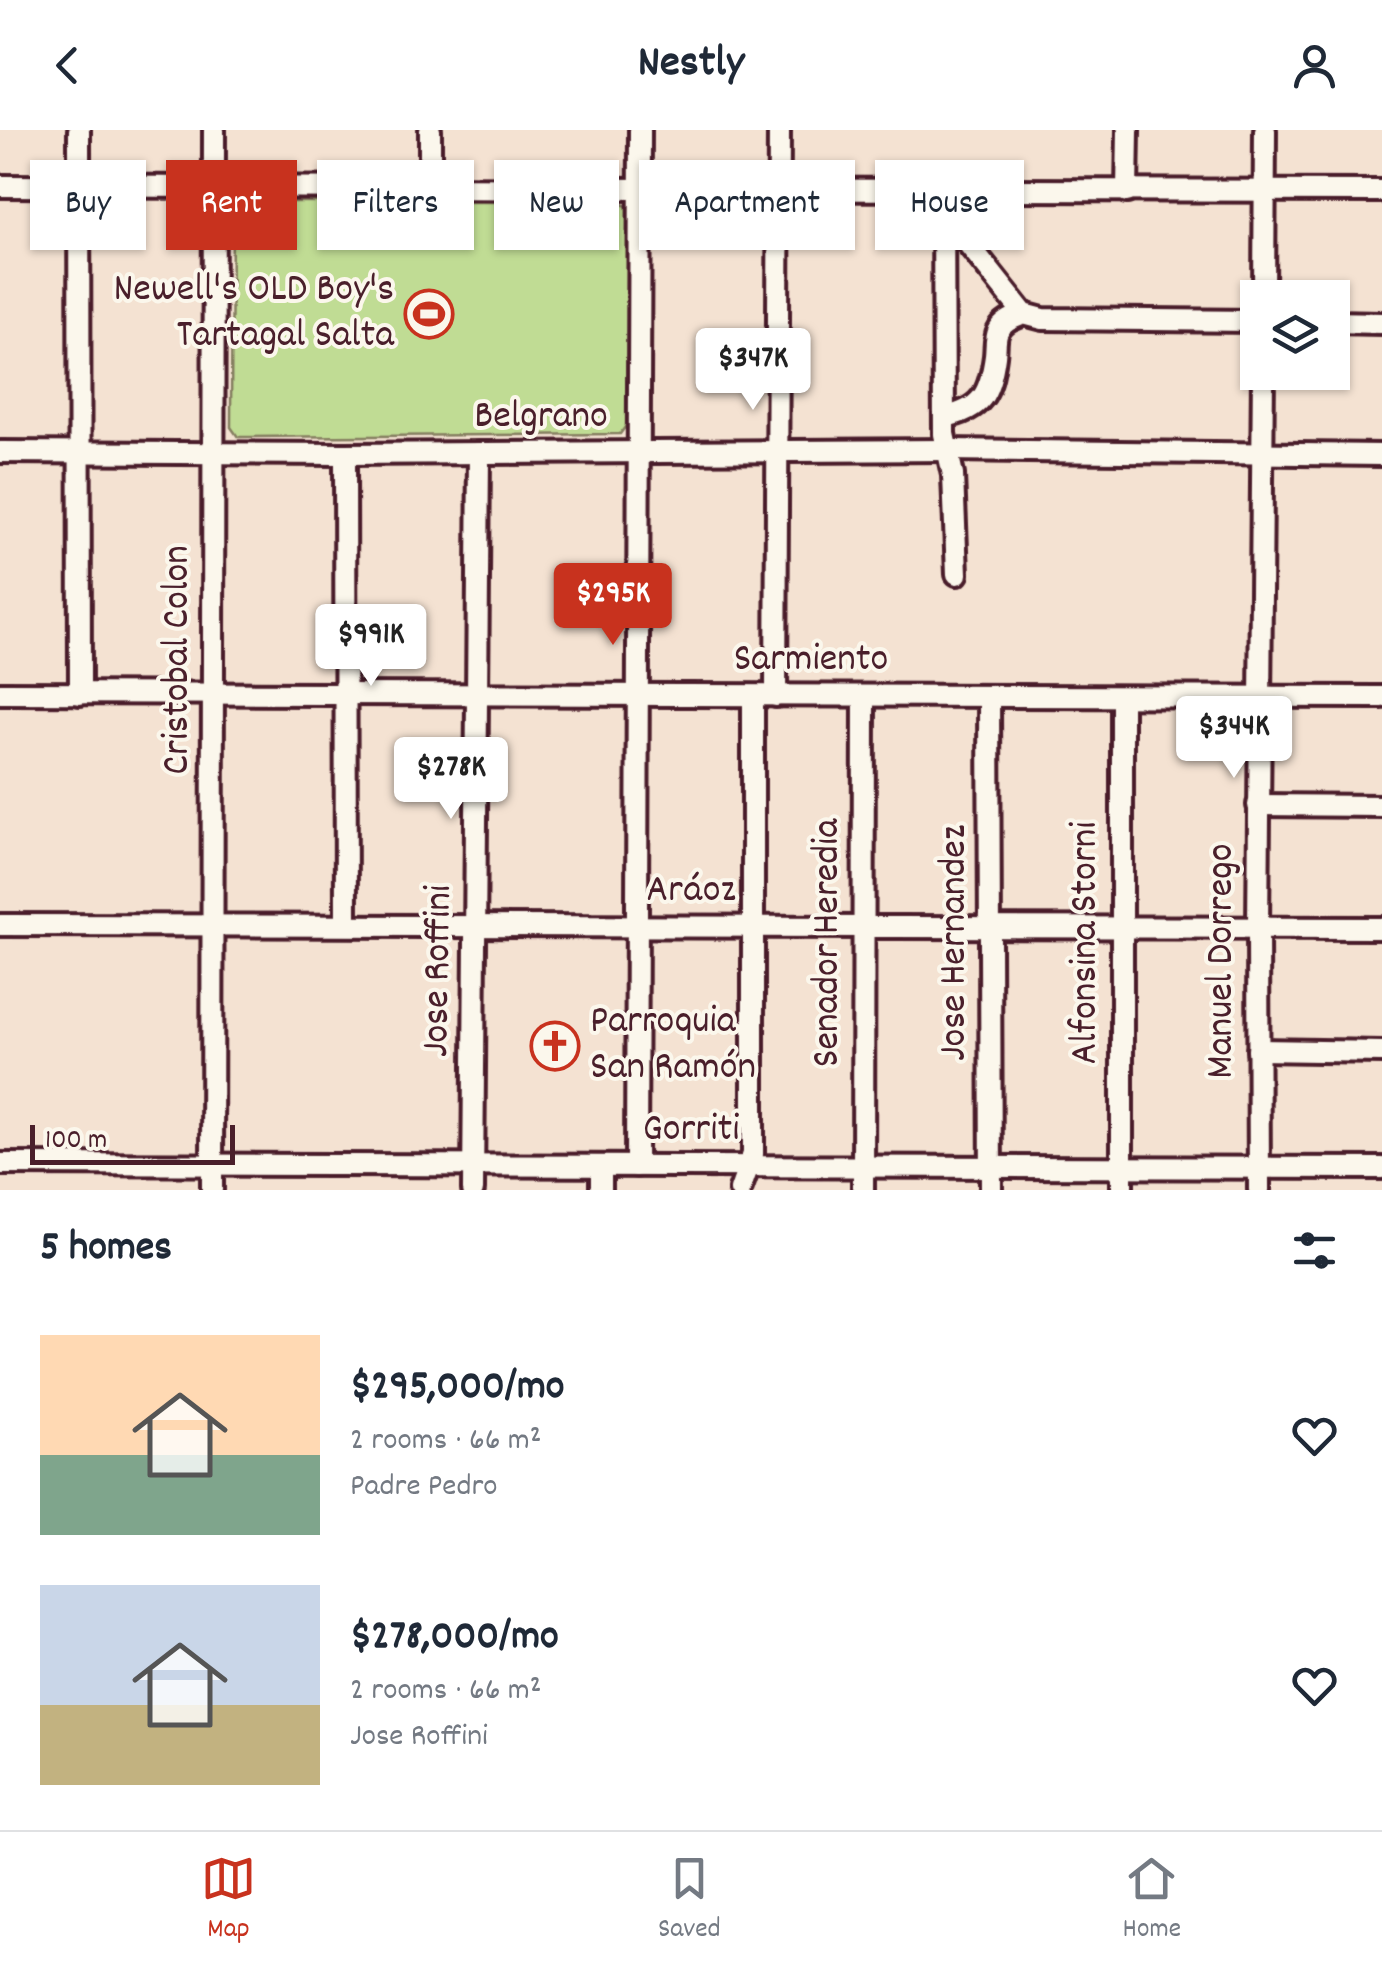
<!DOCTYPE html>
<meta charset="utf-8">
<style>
body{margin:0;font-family:Dekko,sans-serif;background:#f6f6f7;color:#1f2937;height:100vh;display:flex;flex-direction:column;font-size:38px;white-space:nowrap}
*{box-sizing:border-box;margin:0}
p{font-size:32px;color:#747a83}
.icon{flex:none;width:55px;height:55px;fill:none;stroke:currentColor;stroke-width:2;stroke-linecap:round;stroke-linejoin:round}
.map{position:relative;height:1060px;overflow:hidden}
.sheet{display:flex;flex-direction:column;background:#fff;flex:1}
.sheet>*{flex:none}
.banner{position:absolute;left:30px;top:30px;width:1322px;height:90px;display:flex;gap:20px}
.fabs{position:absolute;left:1240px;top:150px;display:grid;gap:20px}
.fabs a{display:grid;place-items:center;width:110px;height:110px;border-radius:0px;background:#fff;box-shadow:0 2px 8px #0004;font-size:50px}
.scale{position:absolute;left:30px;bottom:25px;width:205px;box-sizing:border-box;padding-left:10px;border:5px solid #4a1f2b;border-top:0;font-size:28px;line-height:35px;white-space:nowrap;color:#4a1f2b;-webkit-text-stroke:8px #fbf7ec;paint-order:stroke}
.price{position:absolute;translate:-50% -85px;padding:0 22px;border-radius:10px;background:#fff;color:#222;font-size:32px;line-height:65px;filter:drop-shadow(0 2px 5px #0008)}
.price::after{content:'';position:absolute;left:50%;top:60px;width:30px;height:22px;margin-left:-15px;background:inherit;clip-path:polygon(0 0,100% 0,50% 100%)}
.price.current{background:#c8321e;color:#fff}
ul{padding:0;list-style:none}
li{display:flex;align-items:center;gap:30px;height:250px;padding:0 40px}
li span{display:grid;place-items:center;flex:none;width:280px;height:200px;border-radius:0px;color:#555}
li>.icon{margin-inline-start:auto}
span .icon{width:120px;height:120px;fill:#fffc;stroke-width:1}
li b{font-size:42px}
h2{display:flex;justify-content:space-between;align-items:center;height:120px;padding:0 40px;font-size:42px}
.pill{padding:0 35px;border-radius:0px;background:#fff;box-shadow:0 2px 8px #0004;font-size:35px;line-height:90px}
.pill.current{background:#c8321e;color:#fff}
header{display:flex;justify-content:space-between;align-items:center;height:130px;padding:0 40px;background:#fff;font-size:45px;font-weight:700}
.tabs{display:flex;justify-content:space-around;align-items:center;height:140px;border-top:2px solid #e0e1e3;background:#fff;font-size:28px;color:#747a83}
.tabs a{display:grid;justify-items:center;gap:5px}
.tabs .current{color:#c8321e}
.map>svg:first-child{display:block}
.green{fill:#c0dc94;stroke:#857e60;stroke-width:2.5}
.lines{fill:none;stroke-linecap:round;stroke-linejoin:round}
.minor-casing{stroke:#4a1f2b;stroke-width:28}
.minor{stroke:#fbf7ec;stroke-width:20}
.labels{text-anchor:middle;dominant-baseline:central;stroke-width:8;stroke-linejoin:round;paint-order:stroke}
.poi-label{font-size:40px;fill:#4a1f2b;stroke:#fbf7ec;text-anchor:end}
.street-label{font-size:40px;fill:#4a1f2b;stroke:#fbf7ec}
</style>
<header><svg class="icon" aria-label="back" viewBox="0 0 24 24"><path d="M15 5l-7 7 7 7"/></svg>Nestly<svg class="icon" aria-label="person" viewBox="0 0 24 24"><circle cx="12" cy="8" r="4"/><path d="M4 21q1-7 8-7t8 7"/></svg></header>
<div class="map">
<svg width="1382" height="1060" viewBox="0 0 1382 1060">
<rect width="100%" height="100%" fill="#f4e2d2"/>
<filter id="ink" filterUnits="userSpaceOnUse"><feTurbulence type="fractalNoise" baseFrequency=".01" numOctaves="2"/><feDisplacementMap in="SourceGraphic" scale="20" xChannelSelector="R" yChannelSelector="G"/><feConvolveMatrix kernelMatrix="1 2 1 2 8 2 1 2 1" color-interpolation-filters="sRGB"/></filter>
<g filter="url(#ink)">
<polygon class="green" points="240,72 616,72 627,76 628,293 620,304 238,307 231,297 232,75"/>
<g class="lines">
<g class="minor-casing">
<g id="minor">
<polyline points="79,0 80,564"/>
<polyline points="430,0 430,58"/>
<path d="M0,56C461,56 921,63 1382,61"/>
<polyline points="943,62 944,304 953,345 957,444"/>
<polyline points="1127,62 1128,0"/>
<polyline points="943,82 1024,184 1043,189 1258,191"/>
<polyline points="1264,168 1265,0"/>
<polyline points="1332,192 1382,193"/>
<path d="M944,287C982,280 990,263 995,226C996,219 995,208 998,202C1003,191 1014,188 1024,184"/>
<polyline points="0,322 345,324 948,320 1382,325"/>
<polyline points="345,324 346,795"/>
<polyline points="0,563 1382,567"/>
<polyline points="776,566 779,0"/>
<polyline points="989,566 991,1060"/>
<polyline points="1122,567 1122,1060"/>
<polyline points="1258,675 1382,676"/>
<polyline points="0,795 1382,798"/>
<polyline points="1258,920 1382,922"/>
<polyline points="0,1034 1382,1038"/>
<polyline points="636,1036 640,0"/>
<polyline points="212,1060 214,0"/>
<polyline points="473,1060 479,323"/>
<polyline points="601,1060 601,1036"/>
<polyline points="740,1060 753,1024 753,566"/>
<polyline points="863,1060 864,566"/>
<polyline points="1259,1060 1258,797 1263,242"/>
</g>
</g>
<use href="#minor" class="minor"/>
</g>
</g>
<defs>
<g id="stadium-ring" transform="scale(2.5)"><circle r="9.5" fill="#fbf7ec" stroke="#c8321e" stroke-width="1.5"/><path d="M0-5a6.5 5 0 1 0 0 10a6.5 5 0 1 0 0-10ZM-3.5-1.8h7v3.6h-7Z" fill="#c8321e"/></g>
<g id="church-ring" transform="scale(2.5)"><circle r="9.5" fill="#fbf7ec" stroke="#c8321e" stroke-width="1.5"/><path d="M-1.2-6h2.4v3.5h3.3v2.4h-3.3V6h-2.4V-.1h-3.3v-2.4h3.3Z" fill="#c8321e"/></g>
</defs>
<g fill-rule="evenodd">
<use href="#stadium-ring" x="429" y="184"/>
<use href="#church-ring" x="555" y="916"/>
</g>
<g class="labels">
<g class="poi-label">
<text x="394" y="161">Newell's OLD Boy's<tspan x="394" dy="46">Tartagal Salta</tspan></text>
<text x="590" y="893" text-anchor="start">Parroquia<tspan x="590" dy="46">San Ramón</tspan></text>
</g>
<g class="street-label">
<text x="541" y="288">Belgrano</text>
<text transform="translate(179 530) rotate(-90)">Cristobal Colon</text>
<text x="811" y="531">Sarmiento</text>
<text x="691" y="762">Aráoz</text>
<text transform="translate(829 813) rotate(-90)">Senador Heredia</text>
<text transform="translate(956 813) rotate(-90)">Jose Hernandez</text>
<text transform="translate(1087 813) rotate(-90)">Alfonsina Storni</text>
<text transform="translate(1223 831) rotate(-90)">Manuel Dorrego</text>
<text transform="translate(440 841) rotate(-89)">Jose Roffini</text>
<text x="691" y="1001">Gorriti</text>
</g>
</g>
</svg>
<div class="fabs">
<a><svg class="icon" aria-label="layers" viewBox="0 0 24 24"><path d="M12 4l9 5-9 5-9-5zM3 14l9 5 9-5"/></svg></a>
</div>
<div class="scale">100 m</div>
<b class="price" style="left:753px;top:283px">$347K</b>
<b class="price current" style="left:613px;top:518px">$295K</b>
<b class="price" style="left:371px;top:559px">$991K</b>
<b class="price" style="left:1234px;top:651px">$344K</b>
<b class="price" style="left:451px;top:692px">$278K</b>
<div class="banner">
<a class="pill">Buy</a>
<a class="pill current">Rent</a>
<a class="pill">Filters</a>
<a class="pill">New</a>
<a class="pill">Apartment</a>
<a class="pill">House</a>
</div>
</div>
<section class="sheet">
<h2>5 homes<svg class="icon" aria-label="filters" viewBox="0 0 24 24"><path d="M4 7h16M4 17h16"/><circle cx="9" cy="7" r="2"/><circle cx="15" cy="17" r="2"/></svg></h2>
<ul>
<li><span style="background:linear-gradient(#ffd9b3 60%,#7fa58c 0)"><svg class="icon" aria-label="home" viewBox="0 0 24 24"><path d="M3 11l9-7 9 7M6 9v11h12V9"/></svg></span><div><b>$295,000/mo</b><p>2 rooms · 66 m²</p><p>Padre Pedro</p></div><svg class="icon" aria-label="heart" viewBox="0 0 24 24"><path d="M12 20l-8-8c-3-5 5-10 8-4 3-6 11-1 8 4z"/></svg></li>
<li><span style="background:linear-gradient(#c9d6e8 60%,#c2b280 0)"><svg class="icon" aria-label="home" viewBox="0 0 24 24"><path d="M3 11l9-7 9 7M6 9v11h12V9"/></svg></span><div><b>$278,000/mo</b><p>2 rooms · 66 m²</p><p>Jose Roffini</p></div><svg class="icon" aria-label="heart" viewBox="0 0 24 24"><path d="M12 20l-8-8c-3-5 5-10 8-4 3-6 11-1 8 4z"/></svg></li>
</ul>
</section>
<nav class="tabs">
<a class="current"><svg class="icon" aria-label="map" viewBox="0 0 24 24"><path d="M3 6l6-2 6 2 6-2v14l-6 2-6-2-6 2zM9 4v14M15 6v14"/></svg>Map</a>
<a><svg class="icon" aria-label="saved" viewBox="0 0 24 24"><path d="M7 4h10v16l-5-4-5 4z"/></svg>Saved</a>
<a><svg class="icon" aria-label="home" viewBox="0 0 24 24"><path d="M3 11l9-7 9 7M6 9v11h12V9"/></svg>Home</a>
</nav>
